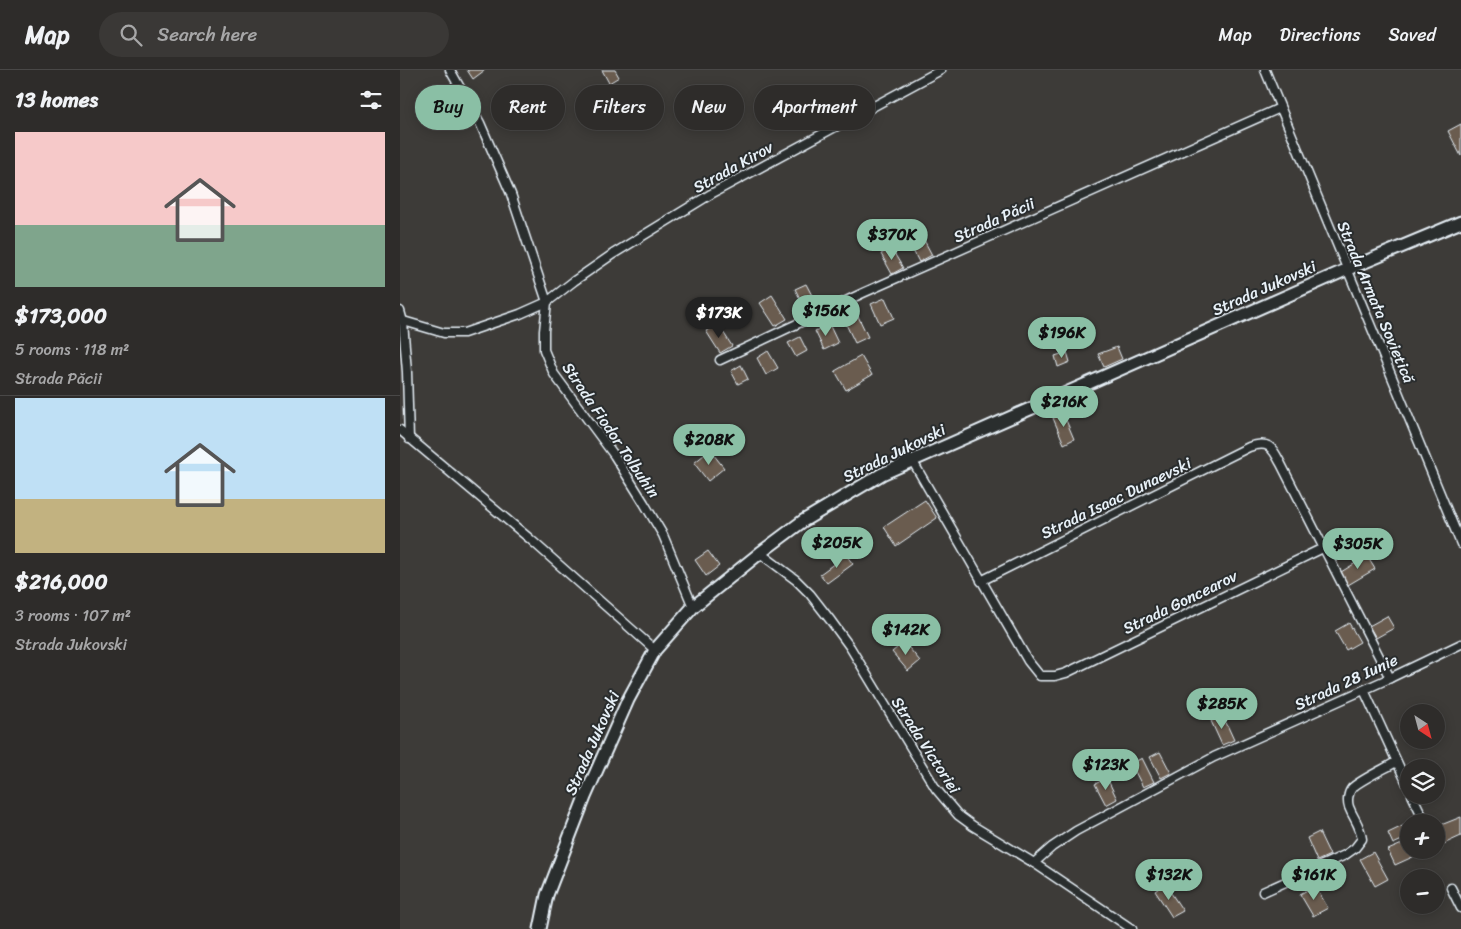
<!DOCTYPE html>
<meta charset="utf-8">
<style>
body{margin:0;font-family:Sriracha,sans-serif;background:#3a3836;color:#f1f3f6;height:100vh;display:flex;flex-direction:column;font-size:19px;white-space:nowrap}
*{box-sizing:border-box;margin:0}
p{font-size:16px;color:#a7a7a8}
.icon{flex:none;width:28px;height:28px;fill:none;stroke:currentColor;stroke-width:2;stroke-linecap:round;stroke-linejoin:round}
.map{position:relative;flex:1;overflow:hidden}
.details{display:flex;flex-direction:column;background:#2e2c2a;width:400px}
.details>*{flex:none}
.banner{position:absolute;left:15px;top:15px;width:475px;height:45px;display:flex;gap:10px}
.needle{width:32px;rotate:144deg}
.controls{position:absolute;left:1000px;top:634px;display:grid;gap:10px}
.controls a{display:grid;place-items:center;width:45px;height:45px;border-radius:50%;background:#2e2c2a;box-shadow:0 2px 12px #0003,0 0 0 1px #494847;font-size:25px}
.price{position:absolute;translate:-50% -42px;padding:0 11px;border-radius:18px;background:#8abfa5;color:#111;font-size:16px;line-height:32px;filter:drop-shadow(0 1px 2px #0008)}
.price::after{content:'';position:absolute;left:50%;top:30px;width:15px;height:11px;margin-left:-8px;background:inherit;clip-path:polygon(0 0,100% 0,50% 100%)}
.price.active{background:#222;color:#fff}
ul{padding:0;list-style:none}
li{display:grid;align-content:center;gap:10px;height:265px;padding:0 15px}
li+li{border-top:1px solid #494847}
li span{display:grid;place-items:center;height:155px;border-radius:0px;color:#555}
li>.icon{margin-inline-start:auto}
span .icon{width:90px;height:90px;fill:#fffc;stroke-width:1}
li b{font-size:21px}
h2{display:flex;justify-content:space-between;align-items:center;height:60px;padding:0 15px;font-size:21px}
.tag{padding:0 18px;border-radius:22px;background:#2e2c2a;box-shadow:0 2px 12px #0003,0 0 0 1px #494847;font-size:18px;line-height:45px}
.tag.active{background:#8abfa5;color:#111}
header{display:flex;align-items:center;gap:30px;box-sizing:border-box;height:70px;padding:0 25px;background:#2e2c2a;border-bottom:1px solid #494847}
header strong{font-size:24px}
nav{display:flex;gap:28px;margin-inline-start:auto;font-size:18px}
.search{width:350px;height:45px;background:#3a3836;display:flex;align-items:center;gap:12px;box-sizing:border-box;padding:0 18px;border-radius:28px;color:#a7a7a8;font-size:19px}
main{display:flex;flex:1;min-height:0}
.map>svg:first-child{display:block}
.building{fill:#6a5c50;stroke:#e8f1f8}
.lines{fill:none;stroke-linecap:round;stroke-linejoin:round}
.minor-casing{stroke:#e8f1f8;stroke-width:11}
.secondary-casing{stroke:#e8f1f8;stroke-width:15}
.minor{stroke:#2a2d2e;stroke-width:8}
.secondary{stroke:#2a2d2e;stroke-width:11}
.labels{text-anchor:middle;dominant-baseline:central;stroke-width:4;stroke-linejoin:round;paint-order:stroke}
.street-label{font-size:16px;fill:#e8f1f8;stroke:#2a2d2e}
</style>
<header>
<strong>Map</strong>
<div class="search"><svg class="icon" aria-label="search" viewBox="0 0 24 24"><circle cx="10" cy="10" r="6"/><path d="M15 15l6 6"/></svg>Search here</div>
<nav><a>Map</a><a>Directions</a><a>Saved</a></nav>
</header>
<main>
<section class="details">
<h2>13 homes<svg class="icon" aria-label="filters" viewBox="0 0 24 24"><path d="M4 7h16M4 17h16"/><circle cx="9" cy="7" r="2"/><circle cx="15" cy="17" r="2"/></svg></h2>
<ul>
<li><span style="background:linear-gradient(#f6c9c9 60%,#7fa58c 0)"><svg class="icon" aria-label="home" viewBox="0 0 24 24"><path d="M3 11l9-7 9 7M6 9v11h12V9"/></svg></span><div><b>$173,000</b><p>5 rooms · 118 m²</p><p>Strada Păcii</p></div></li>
<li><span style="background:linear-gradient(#bfe0f5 65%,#c2b280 0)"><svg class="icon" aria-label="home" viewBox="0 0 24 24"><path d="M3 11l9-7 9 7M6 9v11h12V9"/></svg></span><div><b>$216,000</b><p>3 rooms · 107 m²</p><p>Strada Jukovski</p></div></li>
</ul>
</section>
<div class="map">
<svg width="1061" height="859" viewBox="0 0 1061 859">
<rect width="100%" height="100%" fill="#3d3b38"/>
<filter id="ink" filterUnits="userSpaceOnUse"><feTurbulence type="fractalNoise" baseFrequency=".02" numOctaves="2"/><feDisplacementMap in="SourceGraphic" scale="10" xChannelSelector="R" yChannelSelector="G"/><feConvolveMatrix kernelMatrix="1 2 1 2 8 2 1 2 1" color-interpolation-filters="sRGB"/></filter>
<g filter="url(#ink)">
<g class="building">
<polygon points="67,0 85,0 73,9"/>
<polygon points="202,0 215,0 219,7 209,13"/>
<polygon points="1061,54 1061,86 1048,61"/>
<polygon points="517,157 532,185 519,192 504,163"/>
<polygon points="491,178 503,198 492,204 481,184"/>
<polygon points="406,214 417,235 406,240 395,219"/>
<polygon points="372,225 387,249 375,256 360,233"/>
<polygon points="485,228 494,248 480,254 471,234"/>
<polygon points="456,242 468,267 455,273 443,248"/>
<polygon points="318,254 332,276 320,283 306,261"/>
<polygon points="429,254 438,273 424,280 415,261"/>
<polygon points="400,267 407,281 396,287 388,273"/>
<polygon points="717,277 722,289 704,297 698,284"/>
<polygon points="368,281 378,298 366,305 357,288"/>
<polygon points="667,282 670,292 658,297 655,286"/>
<polygon points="461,286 472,305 446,320 435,301"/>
<polygon points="341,295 348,309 338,314 331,301"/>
<polygon points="663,343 674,369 664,374 653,348"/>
<polygon points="310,380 324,398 308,411 294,393"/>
<polygon points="525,430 537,448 496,476 484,457"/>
<polygon points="308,481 319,496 306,506 295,490"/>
<polygon points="446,485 453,494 427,513 420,504"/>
<polygon points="967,486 975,499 948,515 941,502"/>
<polygon points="987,546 994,558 976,568 969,556"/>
<polygon points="949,553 960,572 946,580 935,561"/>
<polygon points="504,572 520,591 508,601 492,582"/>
<polygon points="823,646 834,670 822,675 811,651"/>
<polygon points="760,682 771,703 761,708 750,687"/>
<polygon points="742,688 754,712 743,717 731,694"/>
<polygon points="707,708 717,729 706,735 695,714"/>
<polygon points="1061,747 1061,766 1037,777 1036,757"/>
<polygon points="1009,753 1009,767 993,774 988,763"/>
<polygon points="919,762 930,785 917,791 907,768"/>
<polygon points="1009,771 1009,780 1028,780 995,795 988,780"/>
<polygon points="973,782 988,809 975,816 960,789"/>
<polygon points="765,814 783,841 772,847 755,821"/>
<polygon points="915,816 928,838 913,846 900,824"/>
</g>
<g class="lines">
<g class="minor-casing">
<g id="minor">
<polyline points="50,0 80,53 111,124 147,232 144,261 144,280 154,304 214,385 244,433 263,465 293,537"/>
<polyline points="865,0 1061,474"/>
<polyline points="0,241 3,252 7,302 9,369"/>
<polyline points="0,250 44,263 64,263 120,244 147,232 174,211 213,184 311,124 541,0"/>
<polyline points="320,290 463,223 880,38"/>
<polyline points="0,360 130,469 255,580"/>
<polyline points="512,390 628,591 640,606 655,606 666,603 923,478"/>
<polyline points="360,483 396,510 410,524 431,551 450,577 536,719 558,745 573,756 634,793 732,859"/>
<path d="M581,511L849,377C869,370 872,377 881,394L990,608"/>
<polyline points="964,620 1009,718"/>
<polyline points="1012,725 1025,752"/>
<polyline points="634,793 652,777 676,761 814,687 990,608 1061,574"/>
<polyline points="1051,818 1061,838"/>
<path d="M863,822L945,785L955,778L962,769C960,754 954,750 949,737C947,731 948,723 952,718C960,710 986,698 996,692"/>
</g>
</g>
<g class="secondary-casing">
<polyline id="secondary" points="140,859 147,825 185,727 228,630 255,580 293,537 360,483 403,451 482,404 948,199 1061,152"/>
</g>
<use href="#minor" class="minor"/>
<use href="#secondary" class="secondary"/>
</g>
</g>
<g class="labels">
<g class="street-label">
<text transform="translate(333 97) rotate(-29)">Strada Kirov</text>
<text transform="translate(594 150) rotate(-24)">Strada Păcii</text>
<text transform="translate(864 218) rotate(-24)">Strada Jukovski</text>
<text transform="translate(976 232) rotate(67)">Strada Armata Sovietică</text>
<text transform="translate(211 360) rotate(56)">Strada Fiodor Tolbuhin</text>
<text transform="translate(494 383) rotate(-26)">Strada Jukovski</text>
<text transform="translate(716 428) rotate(-26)">Strada Isaac Dunaevski</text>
<text transform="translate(780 532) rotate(-26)">Strada Goncearov</text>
<text transform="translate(946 612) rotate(-25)">Strada 28 Iunie</text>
<text transform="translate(192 673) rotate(-66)">Strada Jukovski</text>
<text transform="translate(526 675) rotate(57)">Strada Victoriei</text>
</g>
</g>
</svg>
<div class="controls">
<a><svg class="needle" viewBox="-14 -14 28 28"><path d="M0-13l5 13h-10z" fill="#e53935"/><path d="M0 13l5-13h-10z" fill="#a7a7a8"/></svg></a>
<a><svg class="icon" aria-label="layers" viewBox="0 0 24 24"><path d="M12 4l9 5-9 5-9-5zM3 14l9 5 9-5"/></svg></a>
<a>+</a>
<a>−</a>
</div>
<b class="price" style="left:492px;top:191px">$370K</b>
<b class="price" style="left:426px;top:267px">$156K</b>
<b class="price active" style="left:319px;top:269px">$173K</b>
<b class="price" style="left:662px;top:289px">$196K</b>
<b class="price" style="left:664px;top:358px">$216K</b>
<b class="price" style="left:309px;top:396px">$208K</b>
<b class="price" style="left:437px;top:499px">$205K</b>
<b class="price" style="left:958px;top:500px">$305K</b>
<b class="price" style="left:506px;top:586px">$142K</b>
<b class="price" style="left:822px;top:660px">$285K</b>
<b class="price" style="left:706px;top:721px">$123K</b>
<b class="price" style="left:769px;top:831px">$132K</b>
<b class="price" style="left:914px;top:831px">$161K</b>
<div class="banner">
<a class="tag active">Buy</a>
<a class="tag">Rent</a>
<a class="tag">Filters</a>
<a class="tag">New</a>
<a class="tag">Apartment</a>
</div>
</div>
</main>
